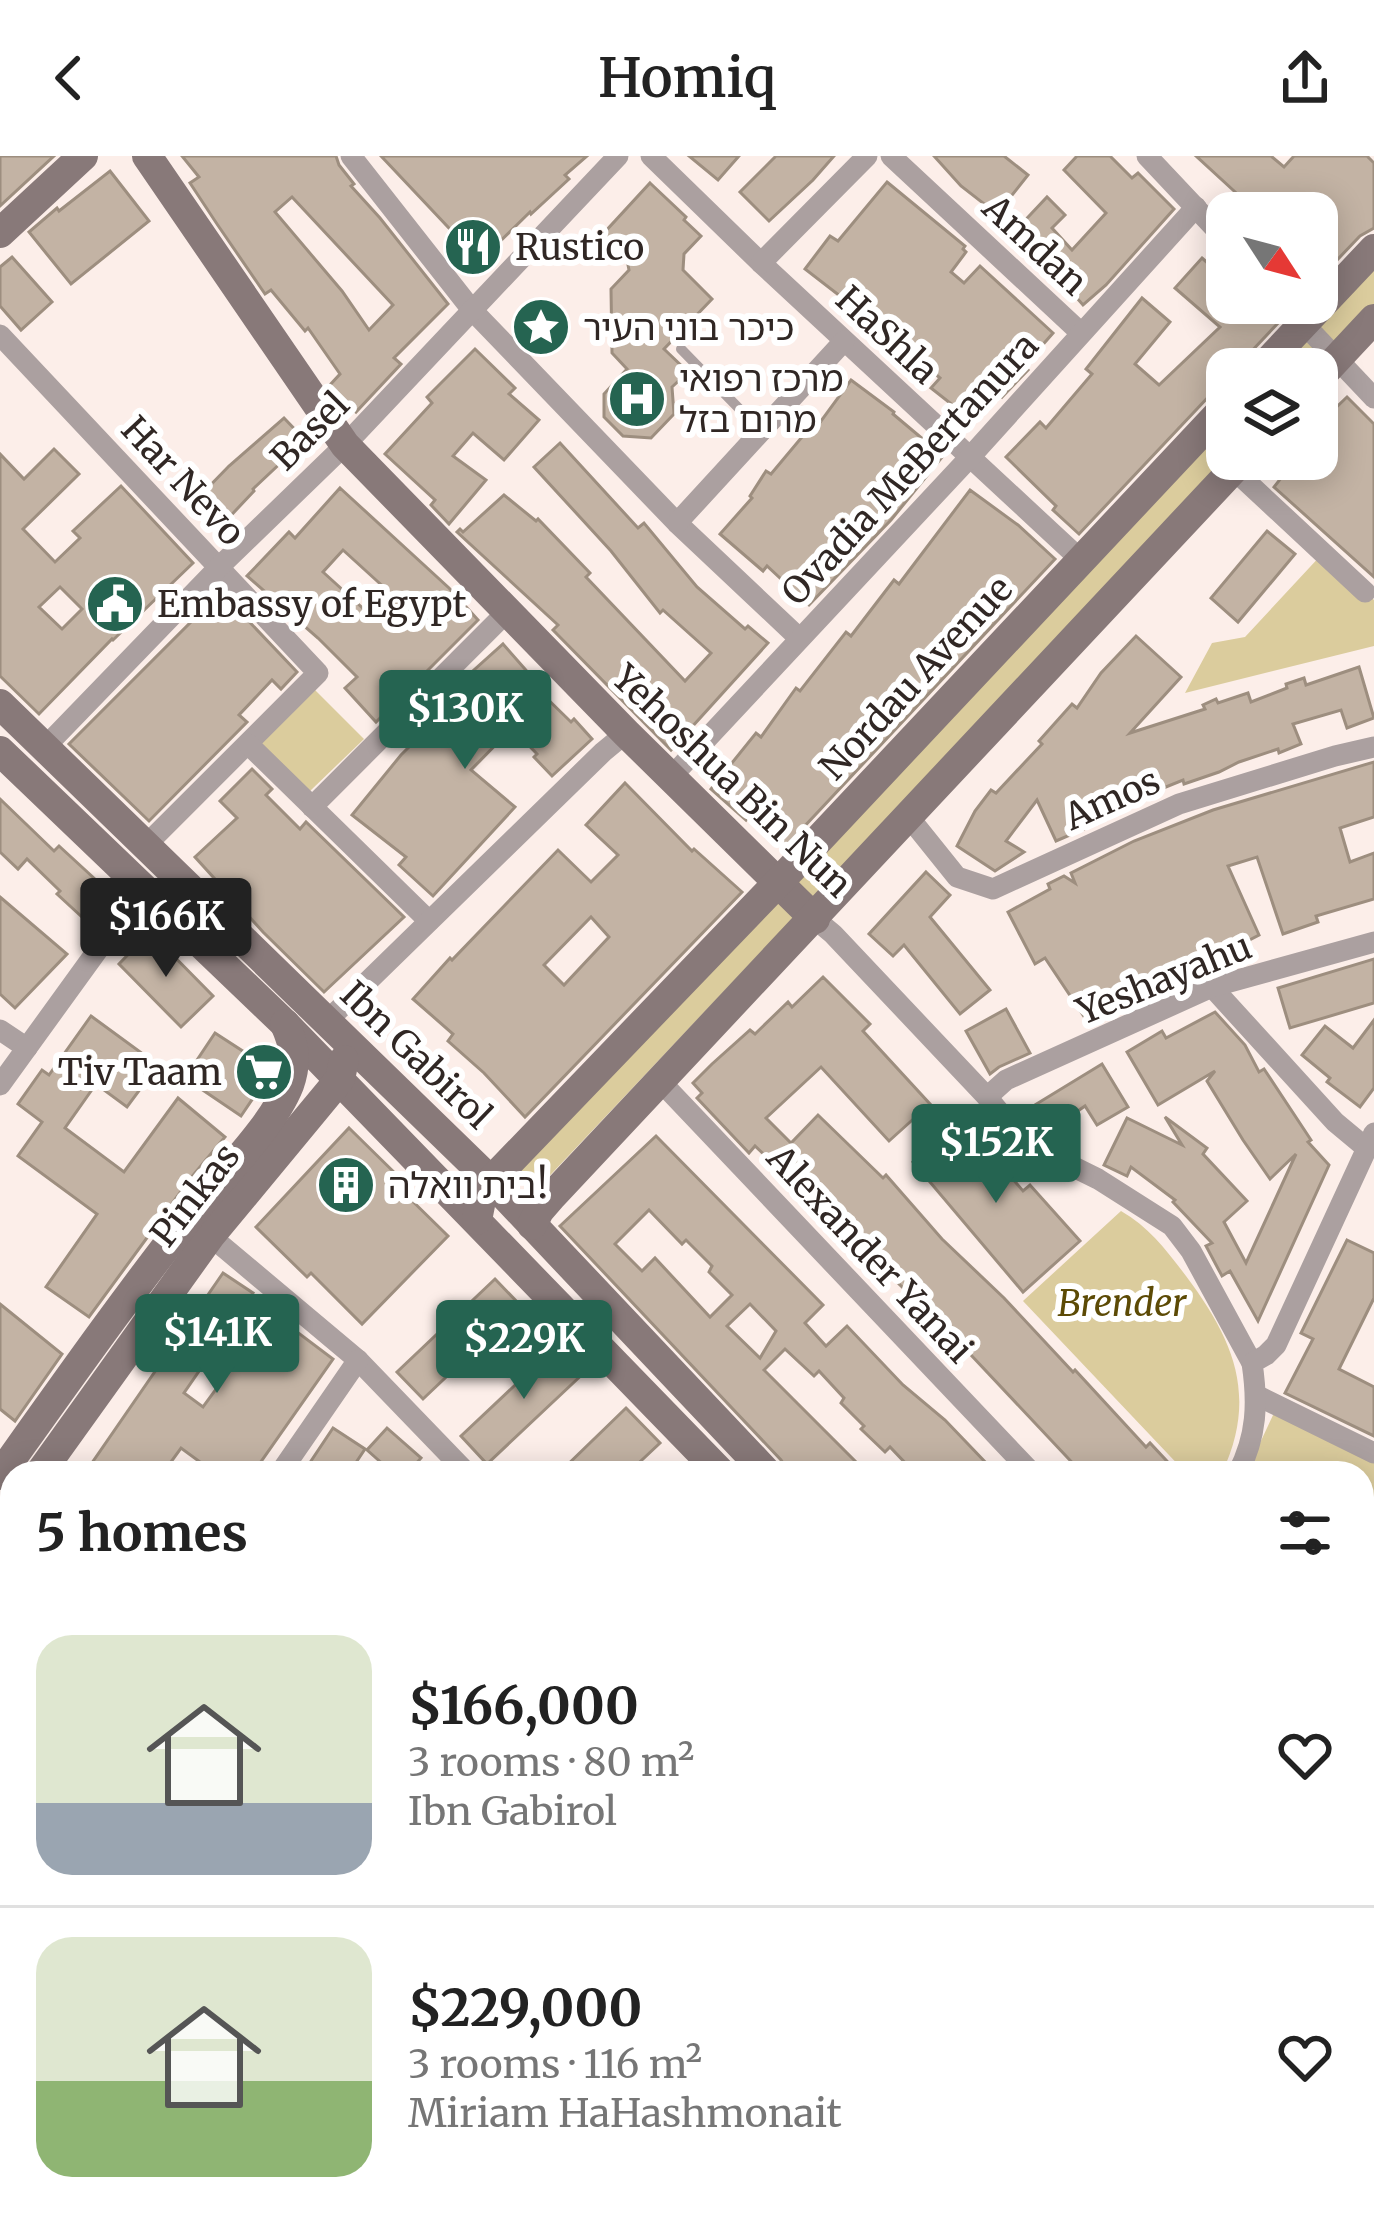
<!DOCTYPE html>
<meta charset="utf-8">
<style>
body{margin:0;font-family:Merriweather,"Noto Sans Hebrew",serif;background:#f6f6f6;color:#222;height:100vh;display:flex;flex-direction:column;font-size:45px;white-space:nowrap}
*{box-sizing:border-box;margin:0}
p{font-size:39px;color:#767676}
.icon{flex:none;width:66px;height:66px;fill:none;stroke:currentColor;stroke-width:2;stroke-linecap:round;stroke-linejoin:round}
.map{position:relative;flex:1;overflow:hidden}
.sheet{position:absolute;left:0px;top:1305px;width:1374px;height:771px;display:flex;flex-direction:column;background:#fff;border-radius:36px 36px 0 0;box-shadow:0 6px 30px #0003}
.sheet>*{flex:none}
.needle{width:78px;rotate:126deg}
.buttons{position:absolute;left:1206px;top:36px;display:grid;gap:24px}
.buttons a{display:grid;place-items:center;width:132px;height:132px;border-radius:24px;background:#fff;box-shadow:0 6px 30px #0003;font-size:60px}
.price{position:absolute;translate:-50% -102px;padding:0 27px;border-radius:12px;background:#256451;color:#fff;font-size:39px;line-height:78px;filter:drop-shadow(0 3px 6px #0008)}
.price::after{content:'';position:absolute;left:50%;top:72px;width:36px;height:27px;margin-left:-18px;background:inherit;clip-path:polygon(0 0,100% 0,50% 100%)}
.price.active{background:#222;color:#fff}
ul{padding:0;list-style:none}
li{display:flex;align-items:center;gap:36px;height:300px;padding:0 36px}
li+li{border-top:3px solid #e0e0e0}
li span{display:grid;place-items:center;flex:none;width:336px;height:240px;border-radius:36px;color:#555}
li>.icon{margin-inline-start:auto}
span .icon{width:144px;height:144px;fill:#fffc;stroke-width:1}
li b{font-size:51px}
h2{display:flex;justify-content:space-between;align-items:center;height:144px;padding:0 36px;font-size:51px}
header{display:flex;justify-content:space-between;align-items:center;height:156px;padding:0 36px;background:#fff;font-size:54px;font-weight:600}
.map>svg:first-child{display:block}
.built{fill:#fedfd4}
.green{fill:#dbcc9d}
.building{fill:#c3b3a4;stroke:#9d8e7f;stroke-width:3;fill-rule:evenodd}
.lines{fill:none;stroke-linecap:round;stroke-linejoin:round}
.lane{stroke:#aba0a0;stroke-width:10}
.street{stroke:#aba0a0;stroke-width:21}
.secondary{stroke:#887979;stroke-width:30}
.labels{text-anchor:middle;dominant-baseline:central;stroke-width:12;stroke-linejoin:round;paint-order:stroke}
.street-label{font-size:36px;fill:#302724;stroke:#fff}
.poi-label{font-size:36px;fill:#302724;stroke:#fff;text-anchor:start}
.park-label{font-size:36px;font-style:italic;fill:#5c4a05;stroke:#fff}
</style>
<header><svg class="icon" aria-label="back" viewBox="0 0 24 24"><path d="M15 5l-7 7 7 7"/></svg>Homiq<svg class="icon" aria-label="share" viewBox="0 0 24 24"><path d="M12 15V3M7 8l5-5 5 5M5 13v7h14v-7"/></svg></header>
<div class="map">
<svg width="1374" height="2075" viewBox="0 0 1374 2075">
<rect width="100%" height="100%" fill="#fceee9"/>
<polygon class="built" points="1033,2064 1126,2064 1118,2075 1028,2075 1026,2073"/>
<g class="green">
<polygon points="1374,106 1374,148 1312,213 1273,213"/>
<polygon points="1227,261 1227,303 538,1032 516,1012"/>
<polygon points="1323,397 1374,444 1374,490 1185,537 1212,487 1245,481"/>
<polygon points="315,534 364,583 309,636 261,587"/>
<path d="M1121,1055C1149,1071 1167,1095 1186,1120C1234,1184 1258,1240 1222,1317H1186L1023,1145Z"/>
<polygon points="1274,1257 1374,1306 1374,1375 1362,1400 1362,1317 1246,1317"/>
<polygon points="12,1534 12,1668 0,1666 0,1551"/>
<polygon points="1374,1854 1374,2075 1228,2075 1236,2064 1362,2064 1362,1873"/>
</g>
<g class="building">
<polygon points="0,0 54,0 0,50"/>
<path d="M182,0H336L339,9L354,28L351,30L380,62L448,148L394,202L401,208L356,256L329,230L340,218L308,172L305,175L271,134L265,138L217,68L190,27L199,21ZM292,41L393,149L369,174L342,135L275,56Z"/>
<polygon points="381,0 587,0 565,19 569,23 531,58 530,56 480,105"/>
<polygon points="689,0 739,0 718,24"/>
<polygon points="776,0 834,0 813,24 769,65 740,36"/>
<polygon points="934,0 1004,0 1028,19 997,58 961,30"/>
<polygon points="1077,0 1110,0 1132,22 1138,17 1174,53 1106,129 1083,149 1033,92 1014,76 1047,41 1065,59 1052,72 1072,94 1106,57 1064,14"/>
<polygon points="1196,0 1271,0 1284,11 1294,0 1367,0 1374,7 1374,72 1360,80 1317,125 1317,57 1236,57 1246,46"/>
<polygon points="110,15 149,65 71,128 29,76 57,52 59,55"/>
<polygon points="887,26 965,90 963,93 966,96 951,116 964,127 980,110 1053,177 1024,210 1028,214 1002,241 998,237 974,266 931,232 940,222 905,192 906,191 805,113 830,80 838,85"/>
<polygon points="650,27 686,61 684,64 701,80 684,98 683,114 712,143 664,193 688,216 672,231 674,258 651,282 623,280 604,261 604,238 627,213 612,197 611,133 629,114 626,99 603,78"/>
<polygon points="12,101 52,146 21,174 0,150 0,111"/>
<polygon points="1202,102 1227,124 1227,147 1257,147 1279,166 1247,200 1242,213 1227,213 1227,228 1213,236 1079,378 1053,354 1056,350 1006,301 1040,266 1046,272 1092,218 1086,213 1142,142 1170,166 1135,208 1159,229 1220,171 1175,132"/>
<polygon points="475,193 515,232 509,238 539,264 504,304 473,277 453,300 486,324 449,368 431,349 435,344 385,298 432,247 427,241"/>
<polygon points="851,224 894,256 893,258 943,300 891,364 809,449 767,410 763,415 720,378 752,342 750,340 766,315 771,318 812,269 816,272"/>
<polygon points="1347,241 1374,268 1374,421 1274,331 1296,303 1317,303 1317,284 1328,273 1321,266"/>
<polygon points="284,262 305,284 253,333 254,335 221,370 195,345 229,310"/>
<polygon points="560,287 638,372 644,367 697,431 745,473 748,470 768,487 671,594 553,474 558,469 457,376 460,373 463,376 504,339 536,365 538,363 590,417 586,421 685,525 711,497 663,454 660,457 611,395 534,311"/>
<path d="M54,293L79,318L23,373L55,406L80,382L73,375L121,330L193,407L113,484L112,483L39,558L0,520V298L24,323ZM60,431L82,453L62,473L39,451Z"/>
<path d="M340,332L449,432L478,464L376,566L345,532L357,521L318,482L247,420L289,376L295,382ZM343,394L388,435L367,456L323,416Z"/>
<polygon points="970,334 1018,369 1055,403 786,690 753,655 746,664 711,633 756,577 761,581 796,532 800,535 846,476 851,480 894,424 899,428"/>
<polygon points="1267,375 1295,398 1238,466 1211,442"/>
<polygon points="221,436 297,516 281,533 272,524 239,559 247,566 149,665 69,588"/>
<polygon points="1136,480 1181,521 1130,577 1205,553 1203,549 1216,543 1218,547 1248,537 1251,546 1287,532 1286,528 1304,522 1306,529 1359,511 1374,562 1347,572 1341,554 1293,568 1301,588 1279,597 1278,593 1239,606 1219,616 1184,628 1183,624 1156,635 1154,631 1098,667 1056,685 1037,644 1006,685 1024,696 995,715 957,690 975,655 991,634 996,637 1042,588 1039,585 1072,548 1077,552 1101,517"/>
<polygon points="503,488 532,521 528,524 571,566 574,563 592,583 552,620 534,601 537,598 512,572 471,614 515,651 433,740 399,709 406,701 352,659 401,599 426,574 430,578 474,532 465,522"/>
<polygon points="1374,606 1374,661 1340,672 1350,706 1374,697 1374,743 1316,760 1318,766 1283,778 1257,701 1228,710 1259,779 1189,815 1188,812 1099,853 1101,856 1087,865 1045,802 1035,808 1008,756 1050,733 1048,728 1064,720 1075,727 1071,717 1134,685 1213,654"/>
<polygon points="252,613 272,633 266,639 300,673 306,666 404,761 324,836 263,776 195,701 237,662 220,645"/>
<path d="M625,627L692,695L694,693L742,736L525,961L484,917L448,885L453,878L413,843L450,802L452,804L558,694L591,726L618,699L586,669ZM591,761L609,781L564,829L544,809Z"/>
<polygon points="0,643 54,695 59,690 108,735 83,762 57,738 60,735 27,703 18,713 0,696"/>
<polygon points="926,716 950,739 930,761 990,834 960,858 904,789 893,800 869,778"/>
<polygon points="0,741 67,798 15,852 0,838"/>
<polygon points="150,776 213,840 181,871 119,808"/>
<polygon points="1374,803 1374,847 1290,872 1278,832"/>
<polygon points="823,821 870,868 863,875 930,948 889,985 821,911 766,962 791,987 818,959 883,1022 886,1019 942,1083 1004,1142 1073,1216 1075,1214 1146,1291 1150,1287 1178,1317 1082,1317 955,1182 899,1128 830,1049 824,1055 755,990 749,997 697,942 702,937 693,927 712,908 750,874 755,878 788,846 792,851"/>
<polygon points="1006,853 1030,897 999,911 990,918 966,875"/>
<polygon points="1215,856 1245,889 1259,916 1264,913 1311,984 1308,986 1329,1009 1258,1165 1230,1115 1222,1120 1206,1090 1212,1087 1173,1046 1175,1044 1131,1011 1127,1020 1104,1009 1127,962 1182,989 1165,961 1207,992 1203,998 1247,1045 1224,1066 1246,1107 1296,998 1270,1023 1243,984 1207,925 1215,915 1158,949 1127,896 1162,875 1166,882"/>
<polygon points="91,860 158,909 127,951 96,928 65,972 124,1016 178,942 225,981 190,1023 89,1161 46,1131 97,1058 18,1000 42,966 18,948 42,914 49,919"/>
<polygon points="1374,864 1374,932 1360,951 1327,926 1330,922 1302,899 1325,870 1353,892"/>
<polygon points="215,877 272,914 241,960 185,922"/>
<polygon points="1102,908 1128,951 1097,969 1085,950 1065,964 1056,986 1035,975 1020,958"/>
<polygon points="963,964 1023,1035 1030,1029 1080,1085 1023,1136 913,1006"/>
<polygon points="349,972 402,1024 397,1030 448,1080 362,1168 311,1117 307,1121 256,1071"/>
<path d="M656,980L823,1149L805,1167L826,1190L847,1170L903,1229L945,1264L989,1310L982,1317H924L917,1309L912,1314L890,1291L885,1296L861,1273L864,1270L841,1247L844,1242L819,1215L814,1220L785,1193L764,1214L867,1317H789L781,1304L560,1070ZM649,1054L682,1088L686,1084L712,1110L709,1116L732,1139L710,1161L655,1102L642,1115L615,1088ZM750,1148L776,1175L760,1202L727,1170Z"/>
<polygon points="1347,1084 1374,1097 1374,1142 1339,1213 1374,1231 1374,1280 1285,1237 1313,1183 1301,1177"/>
<polygon points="223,1117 253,1137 184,1237 203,1251 272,1157 333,1203 253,1317 215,1317 181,1292 163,1317 85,1317"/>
<polygon points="495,1123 521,1150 423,1243 397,1216"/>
<polygon points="0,1148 62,1198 15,1265 0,1253"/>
<polygon points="562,1185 588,1213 487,1308 461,1280"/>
<polygon points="626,1252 660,1287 628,1317 559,1317"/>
<polygon points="333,1272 365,1293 349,1317 316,1317 307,1311"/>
<polygon points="387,1272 421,1302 408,1317 393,1317 367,1294"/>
</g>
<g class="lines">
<polyline class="lane" points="681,193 761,275"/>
<g class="street">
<polyline points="351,0 472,154 677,367 799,482"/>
<polyline points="651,0 761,107 1081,404"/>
<polyline points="891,0 1081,177"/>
<polyline points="1147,0 1227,85"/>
<polyline points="761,107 867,0"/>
<polyline points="1284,147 1374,242"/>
<polyline points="0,179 318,517 145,690"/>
<polyline points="1233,313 1365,436"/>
<polyline points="677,367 844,185"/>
<polyline points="248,588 429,765"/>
<polyline points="44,592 219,411 345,289 618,0"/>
<polyline points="672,620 971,300 1196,51"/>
<polyline points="312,651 507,456"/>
<polyline points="908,660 957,721 993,733 1179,648 1335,600 1374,591"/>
<polyline points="815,763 833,778 987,941 1025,987 1098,1023 1172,1070 1191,1095 1252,1207"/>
<polyline points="1212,831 1335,966 1365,991"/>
<polyline points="326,866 603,596 626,577"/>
<polyline points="0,874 27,892"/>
<polyline points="660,925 1032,1317"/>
<polyline points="0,929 131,748 139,730"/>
<polyline points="987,941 1006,924 1212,831 1374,786"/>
<polyline points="203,1074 358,1204 467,1317"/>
<polyline points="1258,1240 1374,1297"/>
<polyline points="280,1317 358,1204"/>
<path d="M1238,1317C1257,1280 1258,1247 1252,1207L1266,1199L1276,1189L1374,977"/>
<polyline points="1362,1414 1374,1390"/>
<polyline points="0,1769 12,1771"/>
<polyline points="1362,1846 1374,1826"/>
<polyline points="0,2005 12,2014"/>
<polyline points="79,2064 94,2075"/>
<polyline points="690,2064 705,2075"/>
<polyline points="228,2075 236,2064"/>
<polyline points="379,2075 386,2064"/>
<polyline points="733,2075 742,2064"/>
<polyline points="912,2075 919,2064"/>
<polyline points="1194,2075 1205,2064"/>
</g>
<g class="secondary">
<polyline points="147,0 345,289 626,577 815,763"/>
<polyline points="0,77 83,0"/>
<polyline points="1261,213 1374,93"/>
<polyline points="1317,224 1374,163"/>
<polyline points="0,548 491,1025 767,1317"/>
<polyline points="0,595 285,868 721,1317"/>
<polyline points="477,1064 482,1039 491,1025 791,713 1227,249"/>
<polyline points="532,1069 539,1055 552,1040 1243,303"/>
<polyline points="40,1317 210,1080 340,923 344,904"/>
<path d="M0,1319C62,1232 124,1144 190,1060C219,1023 272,972 289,929C297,906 295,890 285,868"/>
<polyline points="0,1372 12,1355"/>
<polyline points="1362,1916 1374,1923"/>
<polyline points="1362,1944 1374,1952"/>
<polyline points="536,2075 544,2064"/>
</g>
</g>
<defs>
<g id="restaurant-disc" transform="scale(3)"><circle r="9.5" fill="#256451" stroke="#fff"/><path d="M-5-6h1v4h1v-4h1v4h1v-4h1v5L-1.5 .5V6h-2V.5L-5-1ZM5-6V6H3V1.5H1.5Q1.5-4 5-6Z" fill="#fff"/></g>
<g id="sight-disc" transform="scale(3)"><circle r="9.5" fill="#256451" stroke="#fff"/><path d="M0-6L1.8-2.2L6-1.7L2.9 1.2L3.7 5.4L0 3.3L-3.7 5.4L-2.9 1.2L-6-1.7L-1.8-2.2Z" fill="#fff"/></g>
<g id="hospital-disc" transform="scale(3)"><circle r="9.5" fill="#256451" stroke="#fff"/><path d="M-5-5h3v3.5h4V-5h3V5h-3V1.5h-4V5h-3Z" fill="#fff"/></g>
<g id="civic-disc" transform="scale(3)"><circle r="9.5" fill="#256451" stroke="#fff"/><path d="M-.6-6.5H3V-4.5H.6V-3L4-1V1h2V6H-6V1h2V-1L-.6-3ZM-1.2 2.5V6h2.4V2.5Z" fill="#fff"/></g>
<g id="supermarket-disc" transform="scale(3)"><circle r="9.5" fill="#256451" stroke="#fff"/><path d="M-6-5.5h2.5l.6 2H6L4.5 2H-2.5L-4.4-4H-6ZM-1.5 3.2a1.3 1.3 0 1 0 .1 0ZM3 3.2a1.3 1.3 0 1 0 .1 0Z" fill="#fff"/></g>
<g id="building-disc" transform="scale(3)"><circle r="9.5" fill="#256451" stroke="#fff"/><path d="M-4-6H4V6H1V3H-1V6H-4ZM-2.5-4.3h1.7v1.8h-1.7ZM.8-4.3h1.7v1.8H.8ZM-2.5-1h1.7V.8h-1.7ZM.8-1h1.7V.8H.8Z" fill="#fff"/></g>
</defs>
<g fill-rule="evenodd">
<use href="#restaurant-disc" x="473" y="91"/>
<use href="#sight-disc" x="541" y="171"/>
<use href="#hospital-disc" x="637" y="243"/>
<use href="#civic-disc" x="115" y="448"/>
<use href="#supermarket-disc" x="264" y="916"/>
<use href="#building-disc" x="346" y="1029"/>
</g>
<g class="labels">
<g class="street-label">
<text transform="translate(1035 89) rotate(43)">Amdan</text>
<text transform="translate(887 179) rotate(43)">HaShla</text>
<text transform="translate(310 275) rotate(-45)">Basel</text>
<text transform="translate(910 313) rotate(-47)">Ovadia MeBertanura</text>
<text transform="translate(183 325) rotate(47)">Har Nevo</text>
<text transform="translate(916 522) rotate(-47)">Nordau Avenue</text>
<text transform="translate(732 625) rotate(44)">Yehoshua Bin Nun</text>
<text transform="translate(1112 643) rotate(-24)">Amos</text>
<text transform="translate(1164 823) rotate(-22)">Yeshayahu</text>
<text transform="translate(416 899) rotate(44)">Ibn Gabirol</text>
<text transform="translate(195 1039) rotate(-52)">Pinkas</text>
<text transform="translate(870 1098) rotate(47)">Alexander Yanai</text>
</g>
<g class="poi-label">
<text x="515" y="91">Rustico</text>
<text x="583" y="171">כיכר בוני העיר</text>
<text x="679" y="222">מרכז רפואי<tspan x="679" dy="41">מרום בזל</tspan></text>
<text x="157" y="448">Embassy of Egypt</text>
<text x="222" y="916" text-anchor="end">Tiv Taam</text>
<text x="388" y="1029">בית וואלה!</text>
</g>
<g class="park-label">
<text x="1122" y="1147">Brender</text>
</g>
</g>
</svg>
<div class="buttons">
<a><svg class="needle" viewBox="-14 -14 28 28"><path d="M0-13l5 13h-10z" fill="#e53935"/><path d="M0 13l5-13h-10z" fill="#767676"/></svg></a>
<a><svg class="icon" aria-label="layers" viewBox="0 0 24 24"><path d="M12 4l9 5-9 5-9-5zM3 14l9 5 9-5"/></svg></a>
</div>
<b class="price" style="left:465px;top:616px">$130K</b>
<b class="price active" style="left:166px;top:824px">$166K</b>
<b class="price" style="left:996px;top:1050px">$152K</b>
<b class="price" style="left:217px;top:1240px">$141K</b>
<b class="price" style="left:524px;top:1246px">$229K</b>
<section class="sheet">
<h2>5 homes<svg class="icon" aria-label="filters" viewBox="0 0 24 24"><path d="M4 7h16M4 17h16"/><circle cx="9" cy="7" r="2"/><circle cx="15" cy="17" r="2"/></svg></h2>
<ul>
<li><span style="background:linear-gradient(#dfe7d0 70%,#9aa5b1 0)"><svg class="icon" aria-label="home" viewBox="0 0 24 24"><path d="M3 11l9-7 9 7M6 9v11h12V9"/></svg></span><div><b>$166,000</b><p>3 rooms · 80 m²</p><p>Ibn Gabirol</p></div><svg class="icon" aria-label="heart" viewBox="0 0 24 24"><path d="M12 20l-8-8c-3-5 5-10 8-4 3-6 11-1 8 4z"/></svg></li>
<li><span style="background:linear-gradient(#dfe7d0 60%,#8fb573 0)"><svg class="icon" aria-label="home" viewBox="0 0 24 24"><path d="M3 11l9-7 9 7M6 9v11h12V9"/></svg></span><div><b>$229,000</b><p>3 rooms · 116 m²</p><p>Miriam HaHashmonait</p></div><svg class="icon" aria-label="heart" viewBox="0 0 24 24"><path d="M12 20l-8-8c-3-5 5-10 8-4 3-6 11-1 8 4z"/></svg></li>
</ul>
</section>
</div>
